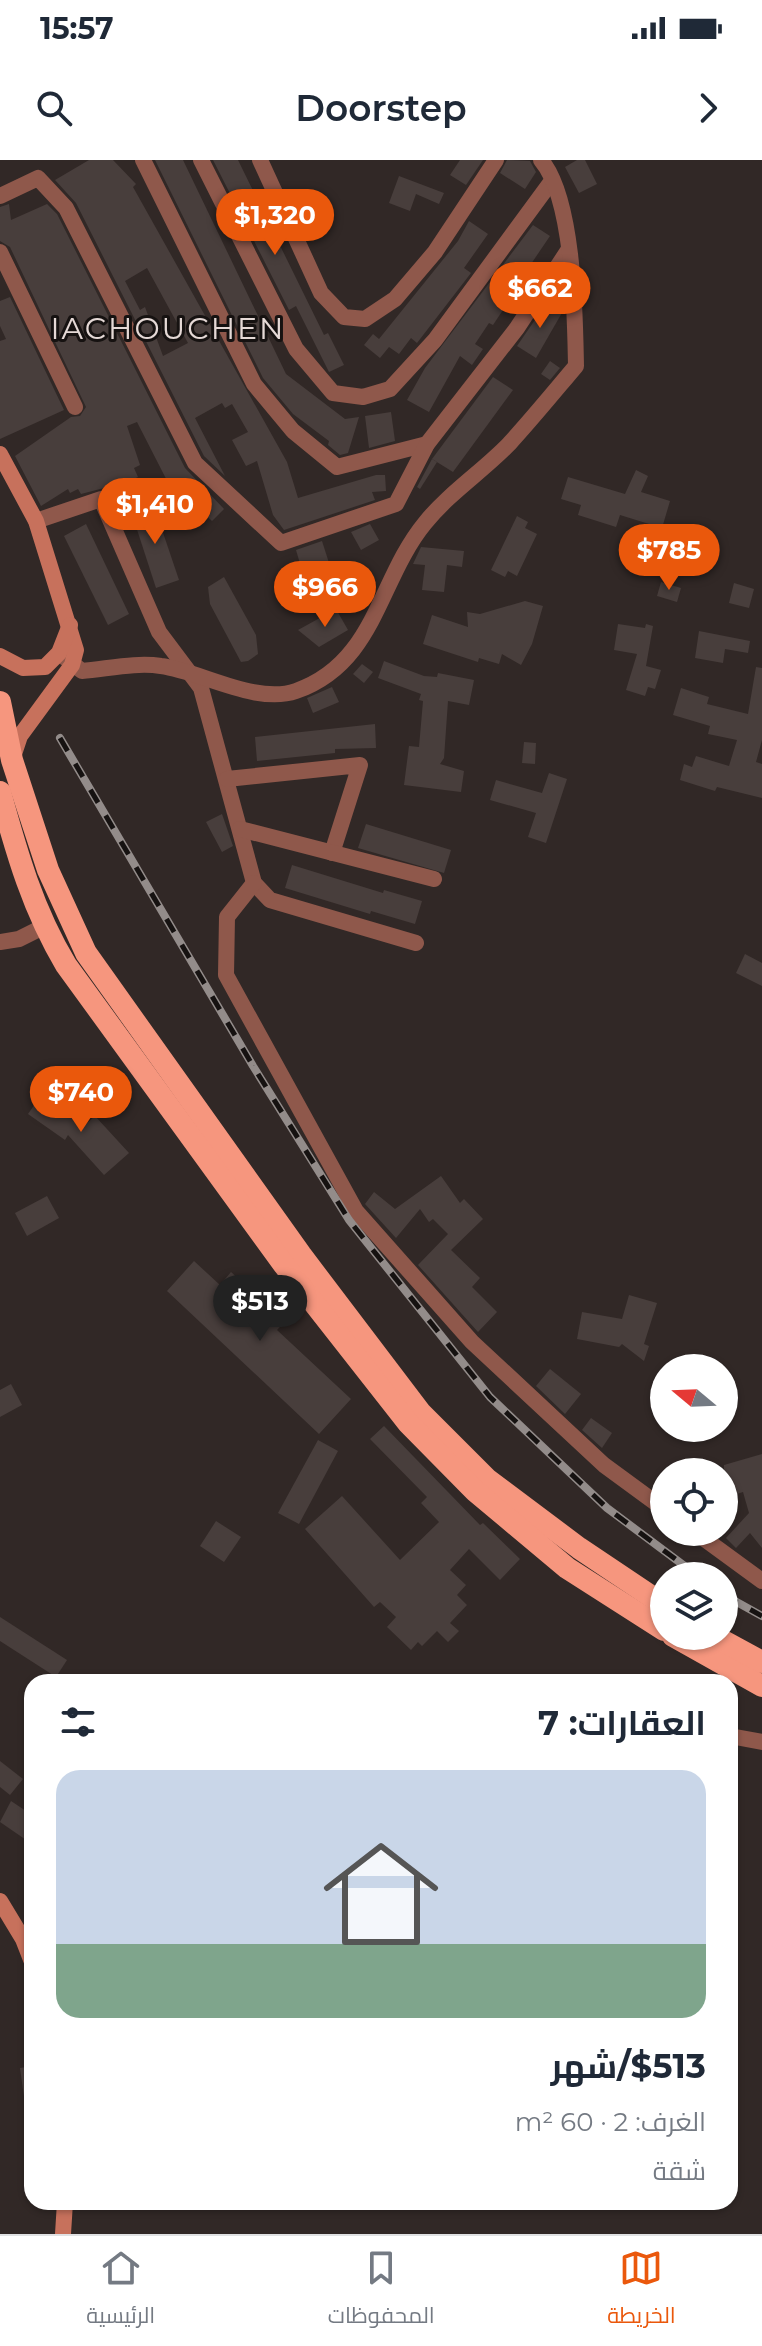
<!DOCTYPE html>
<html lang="ar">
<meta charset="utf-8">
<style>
body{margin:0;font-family:Montserrat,Cairo,sans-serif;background:#f6f6f7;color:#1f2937;direction:rtl;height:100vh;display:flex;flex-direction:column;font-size:30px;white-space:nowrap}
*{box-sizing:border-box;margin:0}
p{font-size:26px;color:#747a83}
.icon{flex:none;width:44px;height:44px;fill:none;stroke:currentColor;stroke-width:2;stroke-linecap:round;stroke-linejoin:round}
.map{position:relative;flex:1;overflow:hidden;direction:ltr}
.drawer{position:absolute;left:24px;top:1514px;width:714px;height:536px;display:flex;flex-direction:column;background:#fff;border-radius:24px;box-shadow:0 2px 6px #0004;direction:rtl}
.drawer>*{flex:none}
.needle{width:52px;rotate:289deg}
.controls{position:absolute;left:650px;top:1194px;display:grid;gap:16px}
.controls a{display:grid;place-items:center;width:88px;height:88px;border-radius:50%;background:#fff;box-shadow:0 2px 6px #0004;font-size:40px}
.price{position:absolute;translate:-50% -68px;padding:0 18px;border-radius:28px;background:#ea580c;color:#fff;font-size:26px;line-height:52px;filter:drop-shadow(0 2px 4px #0008)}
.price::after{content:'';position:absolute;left:50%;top:48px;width:24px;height:18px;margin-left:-12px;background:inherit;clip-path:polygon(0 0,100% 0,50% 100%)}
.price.active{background:#222;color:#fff}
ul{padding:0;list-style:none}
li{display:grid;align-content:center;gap:16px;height:424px;padding:0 32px}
li span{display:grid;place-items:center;height:248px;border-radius:24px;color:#555}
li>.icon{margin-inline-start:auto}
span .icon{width:144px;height:144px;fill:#fffc;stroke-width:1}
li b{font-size:34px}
h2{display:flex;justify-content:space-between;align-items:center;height:96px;padding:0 32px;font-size:34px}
.status{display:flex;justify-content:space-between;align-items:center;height:56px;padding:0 40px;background:#fff;direction:ltr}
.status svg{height:22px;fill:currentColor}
header{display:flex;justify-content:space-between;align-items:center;height:104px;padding:0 32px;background:#fff;font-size:36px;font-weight:600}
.dock{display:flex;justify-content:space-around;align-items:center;height:112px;border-top:2px solid #e0e1e3;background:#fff;font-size:22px;color:#747a83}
.dock a{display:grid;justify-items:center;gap:4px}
.dock .active{color:#ea580c}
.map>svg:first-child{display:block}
.building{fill:#483e3c;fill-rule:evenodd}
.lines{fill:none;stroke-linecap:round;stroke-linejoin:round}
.minor{stroke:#8f584b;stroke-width:16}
.secondary{stroke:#c7715c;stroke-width:16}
.trunk{stroke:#f6967e;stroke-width:22}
.rail-casing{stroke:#938c8a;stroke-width:8}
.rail{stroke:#161211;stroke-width:5;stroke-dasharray:15;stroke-linecap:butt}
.labels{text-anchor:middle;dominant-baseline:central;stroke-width:6;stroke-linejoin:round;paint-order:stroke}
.quarter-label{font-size:30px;letter-spacing:2px;fill:#e5d9d6;stroke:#161211}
</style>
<div class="status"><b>15:57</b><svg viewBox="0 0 49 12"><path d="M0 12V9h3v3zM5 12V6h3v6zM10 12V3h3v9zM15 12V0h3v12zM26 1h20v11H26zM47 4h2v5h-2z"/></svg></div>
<header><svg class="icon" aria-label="forward" viewBox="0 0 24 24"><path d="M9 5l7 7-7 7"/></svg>Doorstep<svg class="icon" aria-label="search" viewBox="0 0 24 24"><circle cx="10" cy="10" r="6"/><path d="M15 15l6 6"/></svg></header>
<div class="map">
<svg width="762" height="2074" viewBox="0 0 762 2074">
<rect width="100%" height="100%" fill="#312826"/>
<g class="building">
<path d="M89,0H113L136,24L133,27L287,302L298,338L376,315H385L386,331L372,332L375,340L284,370L273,355L257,301L246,306L232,280L248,272L232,244L225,248L222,243L195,258L225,316L204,296L76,43L55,20ZM147,108L188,183L163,196L145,147L140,150L125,121Z"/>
<polygon points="155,0 183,0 286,214 345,259 359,257 348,293 340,295 328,285 329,281 293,254 263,218"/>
<polygon points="213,0 238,0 262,49 260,53 266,57 324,175 328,173 344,205 329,212 296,146 289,150"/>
<polygon points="460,0 483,0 466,25 450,15"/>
<polygon points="507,0 530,1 536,12 525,29 500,13"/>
<polygon points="577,0 585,0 597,24 579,33 565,7"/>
<polygon points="399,16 444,33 439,44 416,34 410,51 389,43"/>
<polygon points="9,44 11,60 47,44 57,54 185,308 224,349 212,361 192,342 181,348 137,262 127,266 140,305 134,308 138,317 121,325 125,332 113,338 104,328 81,334 78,329 70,333 68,329 41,346 15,296 71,257 80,256 86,247 10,87 0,81 0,47"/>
<polygon points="469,61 488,74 464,108 471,113 417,183 411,178 399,194 389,187 380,198 364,185 373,174 379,179 458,81"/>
<polygon points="533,65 550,76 531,104 541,111 530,129 521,123 493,165 489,163 475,184 483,189 472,205 460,196 429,252 407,240 425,208"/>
<polygon points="10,137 64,250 0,279 0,181 6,179 0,166 0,141"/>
<polygon points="548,141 563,151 536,198 517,186"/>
<polygon points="550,201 560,208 550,220 541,214"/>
<polygon points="493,217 513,230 453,312 432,299"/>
<polygon points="391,252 395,281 369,288 365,256"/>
<polygon points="432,299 437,302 420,329 417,327"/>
<polygon points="636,310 648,316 641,332 670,341 662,368 620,355 616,367 578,355 581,345 561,339 568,317 625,334"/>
<polygon points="153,343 179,420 156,428 131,351"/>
<polygon points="517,356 528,362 525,368 537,374 517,416 508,411 505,417 491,410"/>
<polygon points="86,364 129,454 108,465 64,376"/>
<polygon points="370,364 379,380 361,390 351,372"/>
<polygon points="322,381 330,406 303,414 296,390"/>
<polygon points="421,387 464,391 462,407 447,405 444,432 422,430 425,405 413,404"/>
<polygon points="224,417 256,475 258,494 248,501 241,502 210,444 208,427"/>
<polygon points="661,422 681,428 677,442 657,436"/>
<polygon points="734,423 754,429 749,448 729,443"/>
<polygon points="525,441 543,446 532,484 521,505 502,494 499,504 479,498 478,502 423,484 432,455 468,467 467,452 480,454"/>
<polygon points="336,449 348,470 319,487 298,470"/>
<polygon points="618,464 645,468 646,464 653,466 646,506 661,510 655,529 648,527 645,536 626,530 637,494 614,490"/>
<polygon points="699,471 750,481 748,493 725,489 723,503 695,498"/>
<polygon points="384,501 424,516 437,517 438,513 474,520 469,545 448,541 444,598 440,604 464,611 461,632 404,625 409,586 419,587 423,541 419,540 421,534 378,518"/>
<polygon points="362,504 373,512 364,523 353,514"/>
<polygon points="756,507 762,508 762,580 756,602 762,604 762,638 717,627 715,631 680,620 684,604 692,607 696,596 729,606 737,580 708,574 710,566 673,555 681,528 709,537 707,544 748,554"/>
<polygon points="332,527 339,542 313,553 307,538"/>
<polygon points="375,564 376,588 335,589 335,593 257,601 255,577"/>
<polygon points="524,582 536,583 535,604 522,603"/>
<polygon points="549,613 567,619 546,683 528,677 536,653 490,640 496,620 542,633"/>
<polygon points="222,654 233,686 222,692 206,662"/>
<polygon points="366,664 451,690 444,713 358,688"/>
<polygon points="292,705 383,733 384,730 422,741 415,764 371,751 370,754 285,728"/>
<polygon points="745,794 762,803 762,826 736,813"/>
<polygon points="42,934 86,964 95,956 129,993 104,1015 68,975 65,980 28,954"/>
<polygon points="441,1016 460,1043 464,1039 483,1059 451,1090 480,1118 472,1127 497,1152 478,1172 418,1105 448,1074 433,1059 429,1062 420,1049 396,1078 365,1044 374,1032 395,1049"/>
<polygon points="47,1036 59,1058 27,1076 15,1053"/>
<polygon points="194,1101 220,1125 231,1112 266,1144 273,1137 292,1154 277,1170 351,1239 319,1274 167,1131"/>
<polygon points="629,1135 657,1143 644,1184 649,1186 644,1201 622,1184 619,1187 577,1179 582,1152 622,1159"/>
<polygon points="550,1209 581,1234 565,1254 536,1226"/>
<polygon points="11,1224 22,1245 0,1257 0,1230"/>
<polygon points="591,1258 612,1273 602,1288 582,1270"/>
<polygon points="384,1266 480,1365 483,1363 520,1399 500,1420 469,1389 450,1410 466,1425 457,1435 467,1445 450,1463 459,1471 448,1482 437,1471 422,1486 418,1482 411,1490 387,1467 396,1457 380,1442 374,1447 305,1369 342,1336 400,1400 439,1362 421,1343 427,1337 370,1279"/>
<polygon points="318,1280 338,1291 299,1364 278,1353"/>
<polygon points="762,1294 762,1388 750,1373 736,1388 726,1378 749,1353 743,1332 724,1338 724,1305"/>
<polygon points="216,1361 241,1377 224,1402 200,1386"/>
<polygon points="0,1457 67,1500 56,1517 0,1481"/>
<polygon points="0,1601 23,1619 10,1635 0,1627"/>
<polygon points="11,1641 32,1655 32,1684 0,1662"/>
<polygon points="32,1906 32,1943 25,1944 20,1908"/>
</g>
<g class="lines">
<g class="minor">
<polyline points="143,0 254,224 293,271 337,307 427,284"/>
<polyline points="201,0 296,189 333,233 363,237 390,229 435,180 551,22"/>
<polyline points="260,0 321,133 344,157 365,159 395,139 435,92 496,0"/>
<polyline points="0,36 38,18 66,48 195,303 281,383 396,344 427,284 517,168 569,89"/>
<polyline points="0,92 75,247"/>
<polyline points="36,361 101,339 159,472 201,528 254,723 270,740 416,783"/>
<path d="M59,493L82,511C107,509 136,502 161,506C200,511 256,545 296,531C376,503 378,420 425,363C449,333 483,311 509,284C532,259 554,232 576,206C575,155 574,39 541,0"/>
<polyline points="227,619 360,605 332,693"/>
<polyline points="240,669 434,719"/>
<polyline points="254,723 227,757 226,815 356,1051 472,1182 604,1305 664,1349"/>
<polyline points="0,782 19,779 43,767"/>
<polyline points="695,1372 762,1421"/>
<polyline points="730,1576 762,1582"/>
</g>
<g class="secondary">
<polyline points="0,294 36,361 76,490 72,505 20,576 13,597"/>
<polyline points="0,496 23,508 45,507 59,493 70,465"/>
<polyline points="0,1741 23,1779 32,1802"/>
<polyline points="63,2074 65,2042"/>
</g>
<g class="trunk">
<polyline points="0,542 12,600 48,710 86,793 301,1095 420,1252 487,1319 579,1388 664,1445"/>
<path d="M0,632C17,694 33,750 66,805L284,1105L408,1263L475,1331L567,1408L664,1470"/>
<polyline points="673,1476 762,1526"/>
<polyline points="714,1476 762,1502"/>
</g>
<g class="rail-casing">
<g id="rail">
<polyline points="60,578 253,906 349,1060 490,1237 607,1348 698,1416"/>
<polyline points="724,1435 762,1456"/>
</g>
</g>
<use href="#rail" class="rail"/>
</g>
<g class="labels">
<g class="quarter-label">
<text x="168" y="168">IACHOUCHEN</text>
</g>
</g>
</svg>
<div class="controls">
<a><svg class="needle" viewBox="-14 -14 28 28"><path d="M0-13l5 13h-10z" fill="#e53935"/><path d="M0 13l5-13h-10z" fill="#747a83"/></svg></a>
<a><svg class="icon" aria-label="locate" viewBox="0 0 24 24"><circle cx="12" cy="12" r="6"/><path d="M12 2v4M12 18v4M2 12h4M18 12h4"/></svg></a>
<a><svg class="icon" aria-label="layers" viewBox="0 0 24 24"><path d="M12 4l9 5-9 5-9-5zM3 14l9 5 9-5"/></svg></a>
</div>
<b class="price" style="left:275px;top:97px">$1,320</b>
<b class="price" style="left:540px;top:170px">$662</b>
<b class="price" style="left:155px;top:386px">$1,410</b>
<b class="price" style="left:669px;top:432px">$785</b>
<b class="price" style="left:325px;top:469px">$966</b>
<b class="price" style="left:81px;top:974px">$740</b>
<b class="price active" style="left:260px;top:1183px">$513</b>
<section class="drawer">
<h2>العقارات: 7<svg class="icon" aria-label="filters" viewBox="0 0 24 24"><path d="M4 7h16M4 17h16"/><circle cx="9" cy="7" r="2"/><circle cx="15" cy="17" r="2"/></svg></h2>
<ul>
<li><span style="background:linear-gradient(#c9d6e8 70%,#7fa58c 0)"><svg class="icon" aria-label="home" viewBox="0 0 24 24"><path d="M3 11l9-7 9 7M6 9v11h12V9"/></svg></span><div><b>$513/شهر</b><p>الغرف: 2 · 60 m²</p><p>شقة</p></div></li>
</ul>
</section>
</div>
<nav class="dock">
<a class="active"><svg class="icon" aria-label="map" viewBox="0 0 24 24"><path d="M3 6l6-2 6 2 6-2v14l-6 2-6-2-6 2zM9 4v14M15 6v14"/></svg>الخريطة</a>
<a><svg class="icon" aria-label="saved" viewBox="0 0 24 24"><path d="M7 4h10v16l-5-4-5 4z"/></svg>المحفوظات</a>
<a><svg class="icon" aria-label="home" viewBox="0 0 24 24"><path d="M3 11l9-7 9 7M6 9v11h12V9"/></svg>الرئيسية</a>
</nav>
